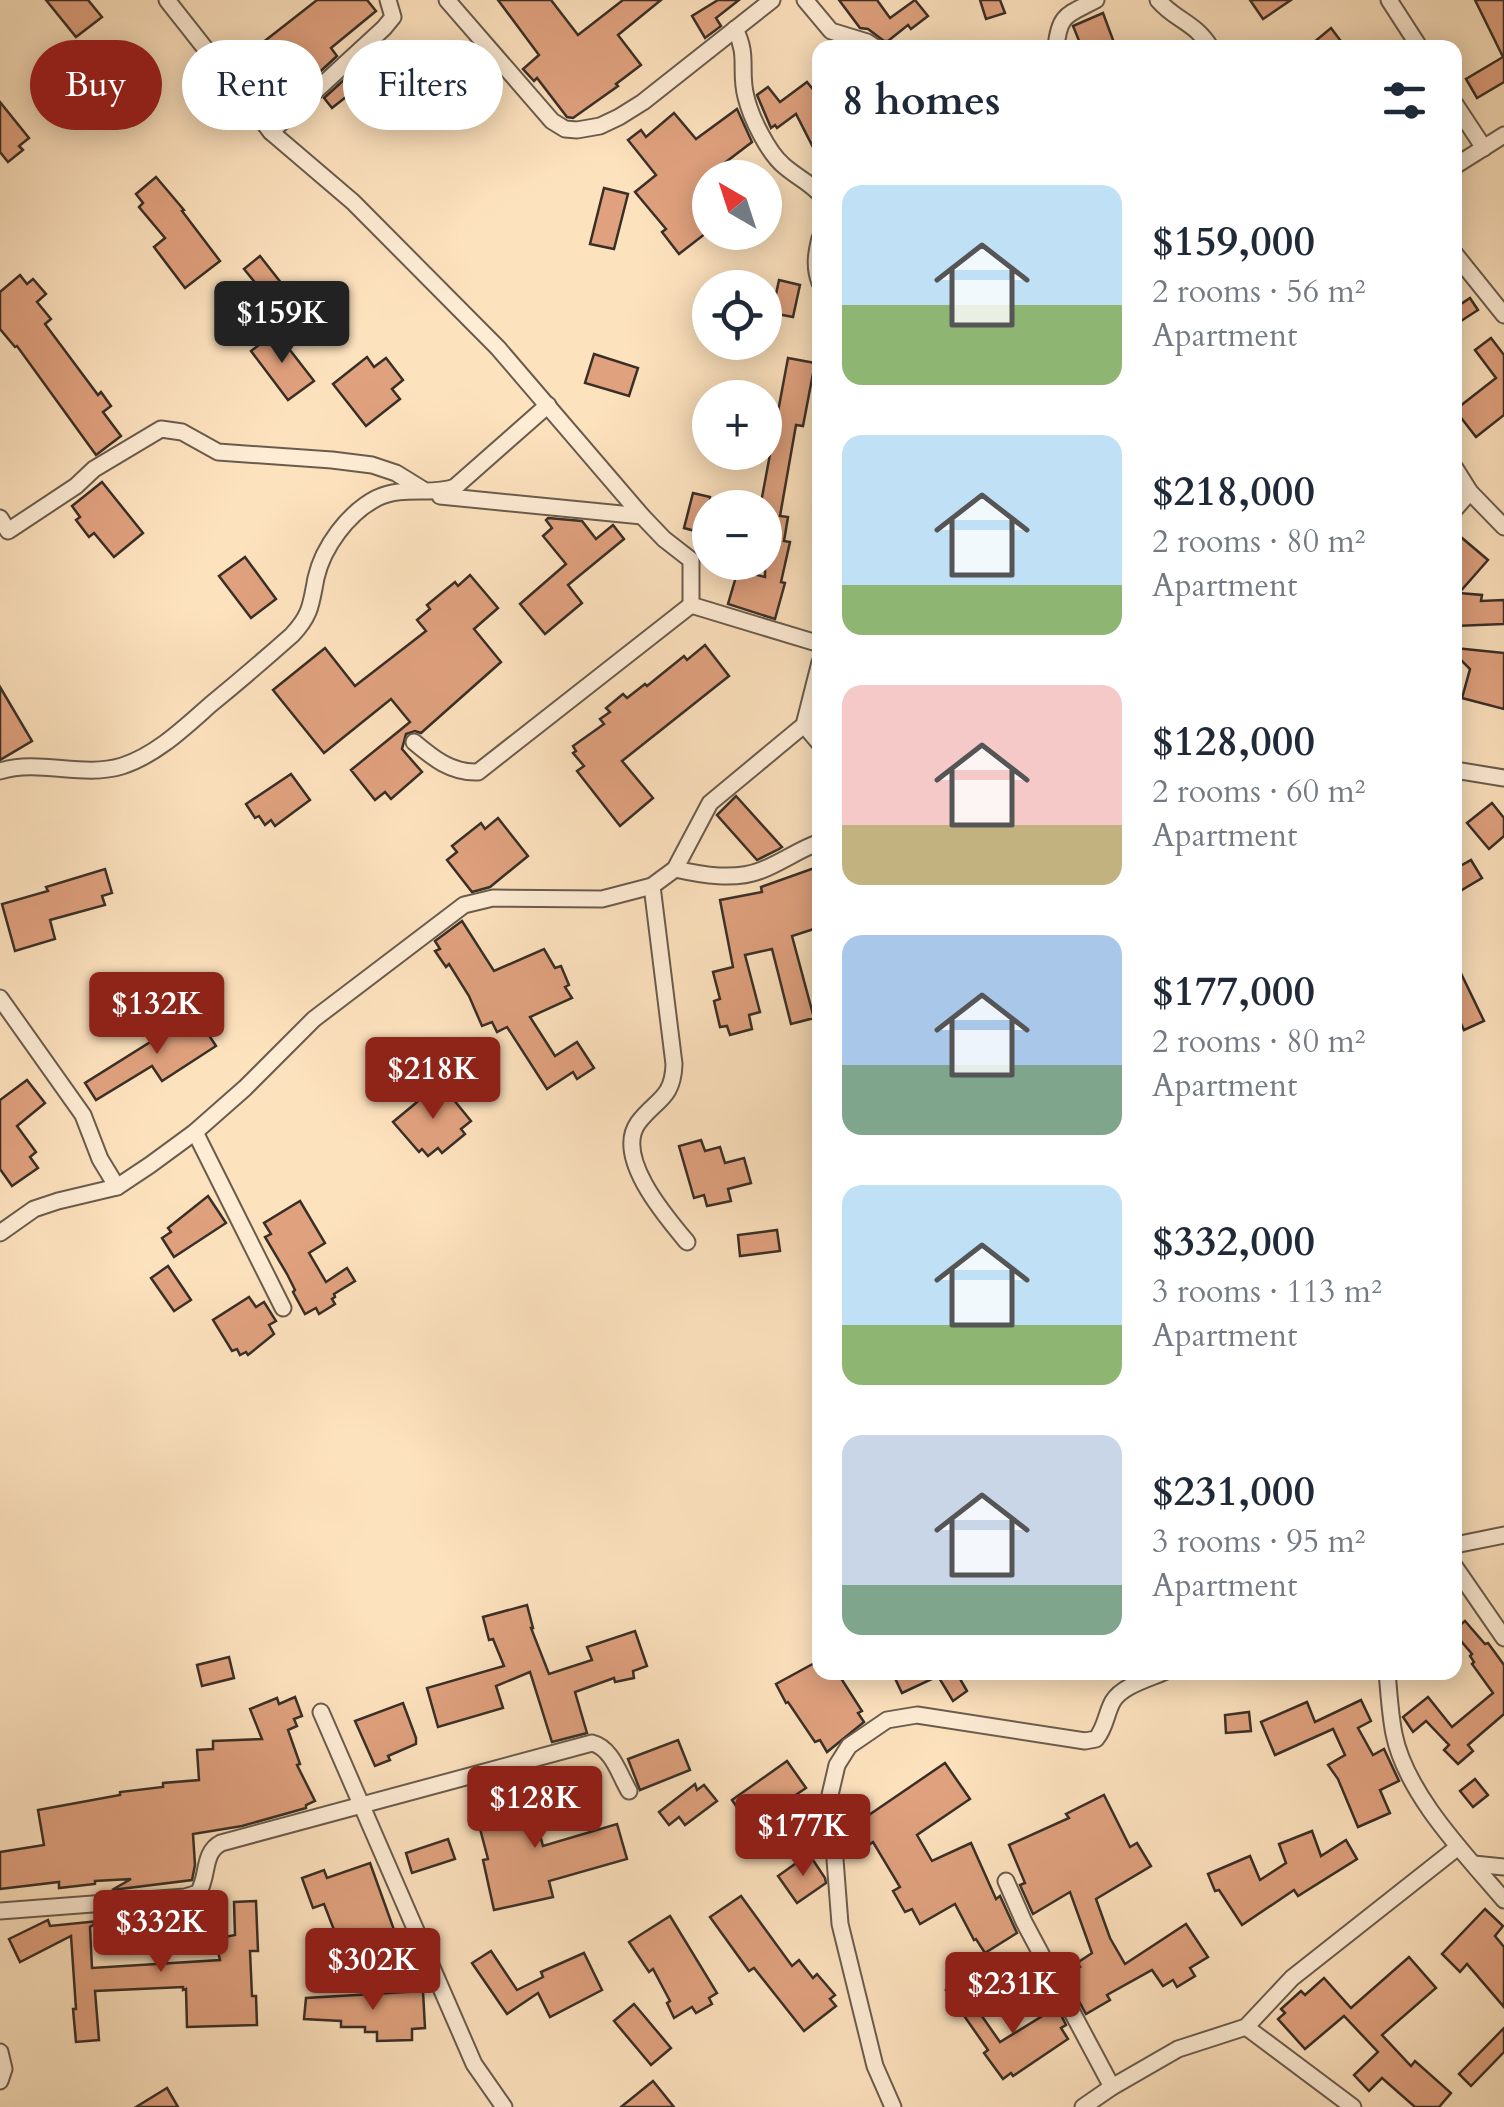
<!DOCTYPE html>
<meta charset="utf-8">
<style>
body{margin:0;font-family:Cardo,serif;background:#f6f6f7;color:#1f2937;height:100vh;display:flex;flex-direction:column;font-size:38px;white-space:nowrap}
*{box-sizing:border-box;margin:0}
p{font-size:32px;color:#747a83}
.icon{flex:none;width:55px;height:55px;fill:none;stroke:currentColor;stroke-width:2;stroke-linecap:round;stroke-linejoin:round}
.map{position:relative;flex:1;overflow:hidden}
.side{position:absolute;left:812px;top:40px;width:650px;height:1640px;display:flex;flex-direction:column;background:#fff;border-radius:20px;box-shadow:0 5px 25px #0003}
.side>*{flex:none}
.guide{position:absolute;left:30px;top:40px;width:632px;height:90px;display:flex;gap:20px}
.needle{width:65px;rotate:321deg}
.buttons{position:absolute;left:692px;top:160px;display:grid;gap:20px}
.buttons a{display:grid;place-items:center;width:90px;height:90px;border-radius:50%;background:#fff;box-shadow:0 5px 25px #0003;font-size:50px}
.price{position:absolute;translate:-50% -85px;padding:0 22px;border-radius:10px;background:#8f2418;color:#fff;font-size:32px;line-height:65px;filter:drop-shadow(0 2px 5px #0008)}
.price::after{content:'';position:absolute;left:50%;top:60px;width:30px;height:22px;margin-left:-15px;background:inherit;clip-path:polygon(0 0,100% 0,50% 100%)}
.price.active{background:#222;color:#fff}
ul{padding:0;list-style:none}
li{display:flex;align-items:center;gap:30px;height:250px;padding:0 30px}
li span{display:grid;place-items:center;flex:none;width:280px;height:200px;border-radius:20px;color:#555}
li>.icon{margin-inline-start:auto}
span .icon{width:120px;height:120px;fill:#fffc;stroke-width:1}
li b{font-size:42px}
h2{display:flex;justify-content:space-between;align-items:center;height:120px;padding:0 30px;font-size:42px}
.tag{padding:0 35px;border-radius:45px;background:#fff;box-shadow:0 5px 25px #0003;font-size:35px;line-height:90px}
.tag.active{background:#8f2418;color:#fff}
.map>svg:first-child{display:block}
.building{fill:#e0a17e;stroke:#392f27;stroke-width:2.5}
.lines{fill:none;stroke-linecap:round;stroke-linejoin:round}
.street-casing{stroke:#6a5c4d;stroke-width:19}
.street{stroke:#feecd5;stroke-width:15}
</style>
<div class="map">
<svg width="1504" height="2107" viewBox="0 0 1504 2107">
<rect width="100%" height="100%" fill="#fde2be"/>
<filter id="stains"><feTurbulence type="fractalNoise" baseFrequency=".002" numOctaves="4"/><feColorMatrix values="0 0 0 0 .2 0 0 0 0 .09 0 0 0 0 .02 0 0 0 .5 -.17"/></filter>
<radialGradient id="worn" r=".72"><stop offset=".6" stop-color="#630" stop-opacity="0"/><stop offset="1" stop-color="#630" stop-opacity=".3"/></radialGradient>
<g class="building">
<polygon points="46,0 88,0 102,17 76,37"/>
<polygon points="317,0 367,0 376,11 331,48 337,56 311,80 304,70 275,95 243,58"/>
<polygon points="498,0 551,0 578,35 623,0 661,0 618,35 641,65 616,84 618,86 573,118 567,117 537,78 534,81 523,69 539,55"/>
<polygon points="718,0 739,0 716,18 721,26 705,38 692,16"/>
<polygon points="839,0 877,0 890,18 915,0 928,16 911,29 908,25 888,41 884,41 868,29 860,28"/>
<polygon points="980,0 1000,0 1005,13 986,19"/>
<polygon points="1250,0 1291,0 1263,19"/>
<polygon points="1475,0 1504,0 1504,82 1477,98 1466,79 1503,57"/>
<polygon points="1103,13 1116,48 1082,48 1073,26"/>
<polygon points="1331,28 1346,48 1307,48"/>
<polygon points="377,50 412,93 389,112 365,82 332,108 324,98"/>
<polygon points="807,82 820,98 820,161 796,114 777,128 775,125 771,128 757,95 768,87 780,102"/>
<polygon points="0,102 29,138 19,146 23,150 8,162 0,152"/>
<polygon points="737,109 752,142 710,174 710,230 679,254 662,232 666,229 635,192 656,175 628,140 641,130 646,137 674,113 696,139"/>
<polygon points="156,177 184,210 182,211 220,261 185,288 154,247 165,238 139,207 143,203 136,194"/>
<polygon points="604,188 628,194 614,249 590,244"/>
<polygon points="260,256 282,284 266,296 244,269"/>
<polygon points="20,275 27,284 33,279 46,294 37,302 51,319 45,324 98,395 101,392 111,406 103,412 121,436 96,455 17,346 15,347 0,329 0,292"/>
<polygon points="779,280 800,285 793,317 772,313"/>
<polygon points="1470,298 1478,310 1461,321 1455,308"/>
<polygon points="276,332 314,381 288,400 251,351"/>
<polygon points="1491,338 1504,355 1504,415 1476,437 1455,410 1496,378 1475,350"/>
<polygon points="594,354 638,368 629,396 585,383"/>
<polygon points="367,357 374,367 386,358 403,380 392,389 400,399 366,426 333,384"/>
<polygon points="788,358 815,363 803,426 796,425 780,516 788,517 784,541 790,542 781,582 785,583 775,619 728,604 738,570 765,577 765,508 760,508"/>
<polygon points="102,482 143,533 114,557 94,533 89,537 76,520 80,517 72,506"/>
<polygon points="693,493 710,497 710,535 684,528"/>
<polygon points="548,518 582,521 596,539 613,525 624,539 568,585 582,603 545,634 520,604 566,564 543,536 552,528 546,520"/>
<polygon points="1455,532 1488,560 1459,593 1482,595 1481,601 1504,600 1504,624 1455,626"/>
<polygon points="245,557 276,599 251,618 219,576"/>
<polygon points="470,575 498,608 474,629 501,662 421,733 415,731 406,734 402,749 422,772 391,799 385,792 375,800 351,770 410,722 391,699 324,753 273,690 325,648 355,686 426,631 417,620 430,609 427,605 455,582 458,586"/>
<polygon points="705,645 729,676 622,761 653,798 620,826 577,771 584,766 573,753 576,751 573,746 604,724 600,719 610,712 606,708 623,694 627,698 645,684 647,686 684,656 687,660"/>
<polygon points="1455,648 1504,653 1504,709 1462,698 1470,669 1455,654"/>
<polygon points="0,687 32,741 0,760"/>
<polygon points="291,774 310,800 275,826 271,820 265,825 259,816 255,818 246,804"/>
<polygon points="736,796 782,847 779,849 757,860 717,815"/>
<polygon points="1492,803 1504,818 1504,836 1489,849 1467,823"/>
<polygon points="498,818 528,856 490,887 472,892 447,860 457,852 452,846 481,823 485,829"/>
<polygon points="1471,860 1482,878 1455,894 1455,869"/>
<polygon points="820,866 820,927 792,936 814,1018 791,1024 772,949 745,955 760,1012 749,1015 752,1029 730,1035 727,1026 720,1027 714,1001 720,999 713,972 733,967 720,900 762,892 761,887"/>
<polygon points="105,869 112,893 102,896 105,905 50,920 55,939 15,951 2,904 48,891 46,887"/>
<polygon points="462,921 494,971 544,949 555,968 561,966 569,985 565,987 572,998 530,1017 555,1056 577,1042 594,1068 577,1079 573,1072 547,1089 507,1027 497,1032 492,1022 482,1026 469,996 449,964 446,967 435,951 440,949 435,941"/>
<polygon points="1455,961 1484,1021 1464,1030 1455,1011"/>
<polygon points="195,1014 216,1046 162,1081 152,1066 96,1100 85,1083"/>
<polygon points="27,1080 45,1103 17,1126 36,1152 30,1157 38,1168 12,1186 0,1169 0,1100"/>
<polygon points="440,1083 471,1121 461,1129 465,1134 442,1153 438,1148 428,1156 422,1149 419,1152 393,1122"/>
<polygon points="701,1140 705,1151 720,1147 725,1163 744,1158 751,1183 728,1189 731,1201 707,1206 704,1195 694,1198 679,1146"/>
<polygon points="208,1196 226,1223 174,1257 162,1238 171,1232 168,1228"/>
<polygon points="300,1201 325,1243 309,1253 326,1282 347,1268 355,1281 334,1294 335,1297 332,1299 335,1304 319,1314 316,1308 305,1314 293,1292 295,1290 287,1274 265,1237 271,1234 264,1223"/>
<polygon points="777,1230 780,1251 740,1256 738,1235"/>
<polygon points="168,1266 191,1300 174,1311 151,1278"/>
<polygon points="249,1297 256,1307 264,1302 276,1321 269,1325 274,1334 248,1355 246,1352 240,1355 237,1349 232,1351 213,1320"/>
<polygon points="527,1605 533,1628 531,1628 549,1674 592,1660 587,1647 635,1631 647,1666 633,1671 634,1678 615,1682 614,1678 575,1692 587,1733 552,1742 530,1672 496,1686 503,1708 438,1727 427,1688 504,1666 493,1639 489,1640 483,1617"/>
<polygon points="1465,1621 1485,1644 1488,1643 1504,1665 1504,1714 1468,1745 1473,1751 1458,1764 1444,1750 1449,1745 1426,1721 1413,1732 1403,1717 1428,1697 1452,1727 1493,1693 1472,1664 1474,1662 1470,1656 1472,1654 1455,1634 1455,1629"/>
<polygon points="229,1657 234,1678 202,1686 197,1665"/>
<polygon points="820,1660 820,1672 837,1672 862,1711 858,1713 864,1722 827,1752 820,1740 815,1742 788,1702 786,1703 776,1684"/>
<polygon points="892,1672 956,1672 967,1691 953,1701 938,1676 902,1693"/>
<polygon points="295,1697 302,1716 294,1719 297,1726 288,1730 300,1764 297,1765 315,1801 306,1805 306,1808 242,1826 193,1834 195,1865 192,1880 112,1890 131,1879 95,1881 95,1884 59,1888 59,1882 0,1889 0,1852 44,1845 38,1810 120,1795 120,1792 163,1787 163,1783 199,1780 197,1750 213,1749 213,1741 262,1739 250,1709 277,1698 279,1704"/>
<polygon points="1361,1700 1371,1721 1358,1728 1373,1755 1384,1749 1399,1781 1380,1790 1390,1813 1358,1827 1338,1779 1328,1765 1345,1755 1333,1729 1275,1755 1261,1722 1307,1702 1315,1722"/>
<polygon points="403,1703 416,1738 416,1744 388,1756 390,1760 375,1766 355,1721"/>
<polygon points="1249,1712 1251,1731 1226,1733 1225,1715"/>
<polygon points="678,1740 690,1770 640,1790 628,1759"/>
<polygon points="787,1761 806,1788 750,1826 732,1800"/>
<polygon points="945,1763 970,1799 917,1835 932,1861 971,1843 996,1899 1000,1896 1017,1933 985,1953 976,1939 974,1940 955,1904 920,1924 912,1909 905,1912 893,1891 900,1887 873,1842 859,1852 844,1832"/>
<polygon points="1475,1779 1488,1795 1473,1807 1460,1791"/>
<polygon points="695,1784 697,1790 704,1785 717,1801 685,1825 679,1817 669,1825 659,1812"/>
<polygon points="513,1785 517,1794 528,1791 543,1846 617,1824 627,1859 549,1881 553,1897 494,1910 483,1860 488,1859 474,1806 494,1801 491,1793"/>
<polygon points="1104,1795 1130,1847 1137,1843 1151,1866 1096,1899 1110,1938 1125,1964 1186,1924 1208,1957 1190,1968 1195,1976 1177,1987 1173,1980 1163,1986 1152,1970 1107,1995 1110,2000 1086,2014 1065,1976 1080,1967 1077,1963 1092,1953 1070,1892 1033,1914 1020,1885 1025,1883 1009,1845 1069,1818 1066,1814"/>
<polygon points="1312,1831 1321,1856 1346,1840 1357,1859 1298,1896 1294,1890 1242,1925 1219,1890 1215,1891 1208,1874 1250,1856 1260,1880 1286,1863 1279,1844"/>
<polygon points="448,1839 455,1859 412,1873 406,1853"/>
<polygon points="809,1854 825,1878 826,1883 797,1903 778,1876"/>
<polygon points="370,1863 402,1952 359,1969 352,1949 343,1953 324,1904 313,1908 302,1878 324,1870 327,1878"/>
<polygon points="741,1896 792,1966 799,1960 813,1978 817,1974 835,1995 830,1999 836,2006 804,2031 754,1968 749,1971 710,1917"/>
<polygon points="256,1901 258,1951 250,1951 252,1996 256,1996 257,2025 187,2027 186,1989 183,1990 183,1987 95,1991 99,2040 76,2042 73,2009 76,2009 71,1936 20,1962 9,1939 48,1920 50,1926 99,1921 90,1927 92,1968 220,1960 215,1939 235,1935 234,1902"/>
<polygon points="1485,1909 1503,1926 1495,1936 1504,1947 1504,2007 1467,1964 1460,1972 1442,1954"/>
<polygon points="670,1916 717,1993 709,1998 712,2004 696,2013 692,2007 674,2018 667,2003 670,2001 653,1969 649,1972 629,1942"/>
<polygon points="491,1951 517,1990 543,1977 541,1972 584,1953 602,1990 550,2017 538,1993 507,2014 472,1963"/>
<polygon points="1409,1957 1436,1988 1382,2035 1411,2066 1415,2061 1451,2093 1439,2107 1415,2107 1382,2078 1369,2091 1354,2075 1378,2052 1344,2016 1305,2049 1278,2019 1285,2013 1281,2009 1301,1991 1305,1995 1324,1978 1351,2008"/>
<polygon points="958,1982 1000,2042 1057,2007 1066,2025 1061,2028 1068,2039 1013,2076 1011,2073 1003,2079 984,2053 988,2050 946,1990"/>
<polygon points="423,1991 425,2028 412,2029 412,2040 377,2041 377,2032 365,2032 365,2027 341,2027 341,2021 304,2019 306,1998"/>
<polygon points="634,2004 671,2048 651,2065 614,2021"/>
<polygon points="1504,2028 1504,2052 1471,2086 1459,2074"/>
<polygon points="653,2081 674,2107 621,2107"/>
<polygon points="167,2088 178,2107 136,2107"/>
</g>
<g class="lines">
<g class="street-casing">
<g id="street">
<polyline points="167,0 271,132 353,202 498,348 642,516 664,539 691,560 691,605 820,644"/>
<polyline points="447,0 552,121 565,129 577,130 600,126 619,117 643,102 772,0"/>
<polyline points="805,0 831,31 867,42 876,48"/>
<path d="M1158,0C1176,21 1194,21 1211,48"/>
<polyline points="1389,0 1420,48"/>
<path d="M735,29C749,56 739,71 746,97C751,118 768,152 783,165C795,176 809,182 820,194"/>
<path d="M1056,48C1059,13 1068,15 1096,0"/>
<polyline points="1455,104 1484,148"/>
<polyline points="271,132 384,28 393,17 388,0"/>
<polyline points="1455,166 1504,135"/>
<path d="M820,238C816,254 814,267 820,283"/>
<polyline points="1455,254 1504,315"/>
<polyline points="1455,468 1470,492 1504,527"/>
<polyline points="440,496 642,516"/>
<polyline points="1455,509 1470,492"/>
<polyline points="0,518 8,531 76,486 94,469 161,429 182,432 218,452 332,460 372,465 396,473 422,489"/>
<polyline points="804,725 820,744"/>
<path d="M414,742C433,758 451,773 478,772L691,605"/>
<polyline points="1455,770 1504,778"/>
<path d="M0,771C40,759 82,778 122,766C156,755 184,728 210,705C238,682 265,659 292,635C311,615 311,604 316,578C323,547 348,513 377,498C404,485 432,496 455,487L548,405"/>
<path d="M675,869C702,875 735,881 762,870C782,862 800,849 820,842"/>
<path d="M652,886L674,1064C673,1099 656,1099 638,1123C614,1157 666,1217 687,1242"/>
<polyline points="0,998 83,1115 100,1159 117,1187"/>
<polyline points="195,1132 283,1308"/>
<polyline points="0,1233 34,1209 58,1201 117,1187 150,1165 195,1132 245,1088 314,1019 464,905 493,898 602,899 652,886 675,869 710,803 804,725 820,662"/>
<polyline points="1455,1545 1504,1535"/>
<polyline points="1455,1567 1504,1638"/>
<path d="M1387,1672C1389,1693 1390,1714 1394,1734C1406,1794 1465,1854 1504,1900"/>
<polyline points="321,1712 474,2064 504,2107"/>
<polyline points="1474,1864 1504,1867"/>
<polyline points="1006,1881 1024,1922 1112,2087"/>
<path d="M0,1911L185,1897L198,1893C209,1876 202,1853 221,1843L592,1743C612,1748 619,1774 629,1791"/>
<polyline points="1246,2027 1353,2107"/>
<polyline points="0,2052 4,2069 0,2081"/>
<path d="M893,2107L875,2066L840,1924L830,1795L837,1765L849,1746L887,1720L917,1715L1085,1741L1096,1739C1106,1727 1106,1713 1113,1701C1122,1686 1148,1679 1164,1672"/>
<polyline points="1083,2107 1112,2087 1178,2049 1246,2027 1292,1978 1458,1847"/>
</g>
</g>
<use href="#street" class="street"/>
</g>
<rect width="100%" height="100%" filter="url(#stains)"/>
<rect width="100%" height="100%" fill="url(#worn)"/>
</svg>
<div class="buttons">
<a><svg class="needle" viewBox="-14 -14 28 28"><path d="M0-13l5 13h-10z" fill="#e53935"/><path d="M0 13l5-13h-10z" fill="#747a83"/></svg></a>
<a><svg class="icon" aria-label="locate" viewBox="0 0 24 24"><circle cx="12" cy="12" r="6"/><path d="M12 2v4M12 18v4M2 12h4M18 12h4"/></svg></a>
<a>+</a>
<a>−</a>
</div>
<b class="price active" style="left:282px;top:366px">$159K</b>
<b class="price" style="left:157px;top:1057px">$132K</b>
<b class="price" style="left:433px;top:1122px">$218K</b>
<b class="price" style="left:535px;top:1851px">$128K</b>
<b class="price" style="left:803px;top:1879px">$177K</b>
<b class="price" style="left:161px;top:1975px">$332K</b>
<b class="price" style="left:373px;top:2013px">$302K</b>
<b class="price" style="left:1013px;top:2037px">$231K</b>
<div class="guide">
<a class="tag active">Buy</a>
<a class="tag">Rent</a>
<a class="tag">Filters</a>
</div>
<section class="side">
<h2>8 homes<svg class="icon" aria-label="filters" viewBox="0 0 24 24"><path d="M4 7h16M4 17h16"/><circle cx="9" cy="7" r="2"/><circle cx="15" cy="17" r="2"/></svg></h2>
<ul>
<li><span style="background:linear-gradient(#bfe0f5 60%,#8fb573 0)"><svg class="icon" aria-label="home" viewBox="0 0 24 24"><path d="M3 11l9-7 9 7M6 9v11h12V9"/></svg></span><div><b>$159,000</b><p>2 rooms · 56 m²</p><p>Apartment</p></div></li>
<li><span style="background:linear-gradient(#bfe0f5 75%,#8fb573 0)"><svg class="icon" aria-label="home" viewBox="0 0 24 24"><path d="M3 11l9-7 9 7M6 9v11h12V9"/></svg></span><div><b>$218,000</b><p>2 rooms · 80 m²</p><p>Apartment</p></div></li>
<li><span style="background:linear-gradient(#f6c9c9 70%,#c2b280 0)"><svg class="icon" aria-label="home" viewBox="0 0 24 24"><path d="M3 11l9-7 9 7M6 9v11h12V9"/></svg></span><div><b>$128,000</b><p>2 rooms · 60 m²</p><p>Apartment</p></div></li>
<li><span style="background:linear-gradient(#a9c7e8 65%,#7fa58c 0)"><svg class="icon" aria-label="home" viewBox="0 0 24 24"><path d="M3 11l9-7 9 7M6 9v11h12V9"/></svg></span><div><b>$177,000</b><p>2 rooms · 80 m²</p><p>Apartment</p></div></li>
<li><span style="background:linear-gradient(#bfe0f5 70%,#8fb573 0)"><svg class="icon" aria-label="home" viewBox="0 0 24 24"><path d="M3 11l9-7 9 7M6 9v11h12V9"/></svg></span><div><b>$332,000</b><p>3 rooms · 113 m²</p><p>Apartment</p></div></li>
<li><span style="background:linear-gradient(#c9d6e8 75%,#7fa58c 0)"><svg class="icon" aria-label="home" viewBox="0 0 24 24"><path d="M3 11l9-7 9 7M6 9v11h12V9"/></svg></span><div><b>$231,000</b><p>3 rooms · 95 m²</p><p>Apartment</p></div></li>
</ul>
</section>
</div>
